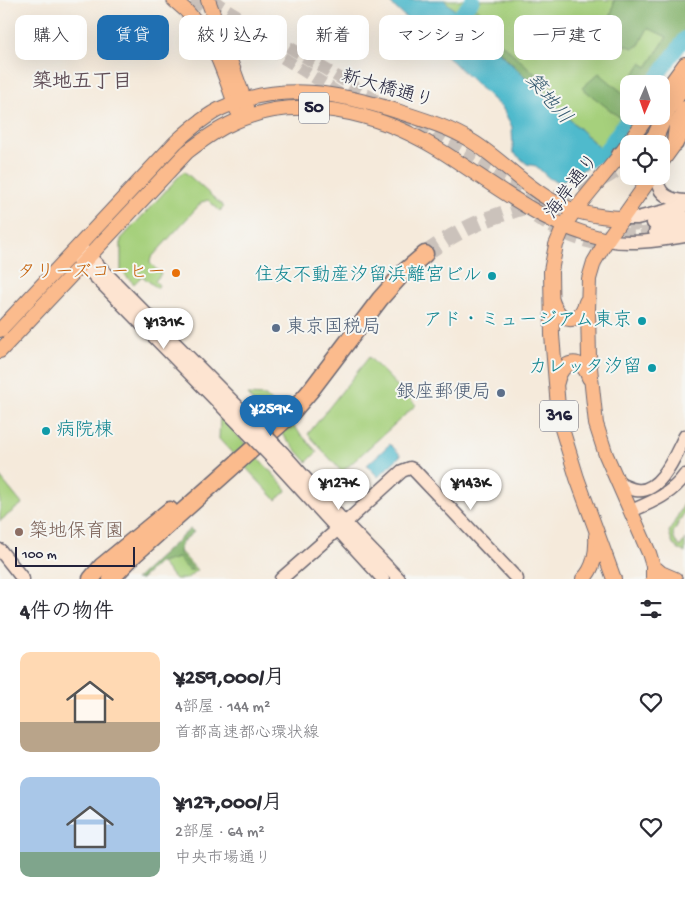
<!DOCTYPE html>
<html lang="ja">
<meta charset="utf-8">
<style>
body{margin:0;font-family:"Gochi Hand","Klee One",sans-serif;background:#f7f7f7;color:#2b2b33;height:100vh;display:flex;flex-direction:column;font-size:19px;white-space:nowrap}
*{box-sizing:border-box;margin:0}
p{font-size:16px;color:#7c7c81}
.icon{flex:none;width:28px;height:28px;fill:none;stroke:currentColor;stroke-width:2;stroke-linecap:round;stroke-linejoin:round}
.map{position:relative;height:579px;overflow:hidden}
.details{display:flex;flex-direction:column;background:#fff;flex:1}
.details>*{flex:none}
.guide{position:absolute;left:15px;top:15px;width:655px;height:45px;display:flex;gap:10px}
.needle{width:32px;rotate:182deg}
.fabs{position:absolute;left:620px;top:75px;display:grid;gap:10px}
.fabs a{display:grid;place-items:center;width:50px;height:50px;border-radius:10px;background:#fff;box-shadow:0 5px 20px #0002;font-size:25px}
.scale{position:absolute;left:15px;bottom:12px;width:120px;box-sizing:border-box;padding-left:5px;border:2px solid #22223b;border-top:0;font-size:14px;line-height:18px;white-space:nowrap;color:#22223b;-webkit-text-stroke:4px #f6f6f2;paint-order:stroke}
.price{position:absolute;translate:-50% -42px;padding:0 11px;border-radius:18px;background:#fff;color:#222;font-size:16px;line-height:32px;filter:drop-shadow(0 1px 2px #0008)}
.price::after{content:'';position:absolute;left:50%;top:30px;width:15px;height:11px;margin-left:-8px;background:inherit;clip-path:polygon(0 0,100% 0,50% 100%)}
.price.on{background:#1f6fb2;color:#fff}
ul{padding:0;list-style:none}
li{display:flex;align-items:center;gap:15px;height:125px;padding:0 20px}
li span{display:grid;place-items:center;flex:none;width:140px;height:100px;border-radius:10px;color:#555}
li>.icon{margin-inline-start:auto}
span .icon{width:60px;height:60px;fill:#fffc;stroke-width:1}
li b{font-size:21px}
h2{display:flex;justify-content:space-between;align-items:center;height:60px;padding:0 20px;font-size:21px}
.chip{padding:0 18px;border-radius:10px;background:#fff;box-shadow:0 5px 20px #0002;font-size:18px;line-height:45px}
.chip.on{background:#1f6fb2;color:#fff}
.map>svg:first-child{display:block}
.green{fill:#a6d07c;stroke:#64795c}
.forest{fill:#84b26c;stroke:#536a54}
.water{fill:#4fbacc;stroke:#386e84}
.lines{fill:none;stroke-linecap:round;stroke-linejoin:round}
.river{stroke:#4fbacc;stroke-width:14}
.secondary-tunnel{stroke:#cbc2bb;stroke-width:12;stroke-dasharray:12 6;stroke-linecap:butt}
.highway-tunnel{stroke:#cbc2bb;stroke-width:16;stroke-dasharray:16 8;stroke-linecap:butt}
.secondary-casing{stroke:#6c6873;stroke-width:15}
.primary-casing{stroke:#6c6873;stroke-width:16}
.highway-casing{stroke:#6c6873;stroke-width:19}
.secondary{stroke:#fde4d1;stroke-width:12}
.primary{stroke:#fbbb8d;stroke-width:14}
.highway{stroke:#fbbb8d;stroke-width:16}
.secondary-bridge-casing{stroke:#6c6873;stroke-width:15;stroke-linecap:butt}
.secondary-bridge{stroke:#fde4d1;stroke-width:12}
.food-dot{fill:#e8710a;stroke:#f6f6f2;stroke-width:2}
.culture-dot{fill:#0f9aa8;stroke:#f6f6f2;stroke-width:2}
.service-dot{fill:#5c6f8a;stroke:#f6f6f2;stroke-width:2}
.education-dot{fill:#8d6e63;stroke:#f6f6f2;stroke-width:2}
.labels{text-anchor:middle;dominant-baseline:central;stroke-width:4;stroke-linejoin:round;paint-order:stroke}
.shield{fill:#f6f6f2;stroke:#626272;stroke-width:1}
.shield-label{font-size:18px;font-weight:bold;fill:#22223b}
.street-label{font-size:19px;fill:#22223b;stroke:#f6f6f2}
.food-label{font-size:19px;fill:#c56008;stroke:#f6f6f2;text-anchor:end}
.culture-label{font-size:19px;fill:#0d838f;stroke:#f6f6f2;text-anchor:end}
.service-label{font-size:19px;fill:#4e5e75;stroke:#f6f6f2;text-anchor:start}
.education-label{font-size:19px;fill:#785e54;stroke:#f6f6f2;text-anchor:start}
.neighbourhood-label{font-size:20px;font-weight:bold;fill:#625059;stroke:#f6f6f2}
.water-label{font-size:20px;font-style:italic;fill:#32576e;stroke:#f6f6f2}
</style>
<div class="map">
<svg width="685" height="579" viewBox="0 0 685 579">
<rect width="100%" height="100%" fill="#f6f6f2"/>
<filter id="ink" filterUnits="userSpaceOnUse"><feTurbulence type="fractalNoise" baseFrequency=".02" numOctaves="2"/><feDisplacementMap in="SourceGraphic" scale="10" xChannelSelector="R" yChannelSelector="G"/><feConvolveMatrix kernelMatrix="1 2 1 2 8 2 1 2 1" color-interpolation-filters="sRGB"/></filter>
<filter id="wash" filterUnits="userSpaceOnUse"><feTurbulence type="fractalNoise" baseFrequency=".0096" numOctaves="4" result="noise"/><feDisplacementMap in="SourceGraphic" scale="20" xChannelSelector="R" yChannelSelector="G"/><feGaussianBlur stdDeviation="1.12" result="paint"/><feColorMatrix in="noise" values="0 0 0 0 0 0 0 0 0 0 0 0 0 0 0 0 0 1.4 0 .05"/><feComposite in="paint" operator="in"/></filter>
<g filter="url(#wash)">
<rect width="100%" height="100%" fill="#f5eadb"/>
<g class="green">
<polygon points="444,0 685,0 685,35 650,84 629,84 629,114 603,151"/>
<polygon points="184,171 224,207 220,211 208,200 202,202 151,258 150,263 161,274 155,281 159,285 157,288 142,276 134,284 121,271 121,239"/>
<polygon points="369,357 416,405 342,472 308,434"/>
<polygon points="247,395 266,396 317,452 307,462"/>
<polygon points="220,416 284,486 286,491 276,500 219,439"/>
<polygon points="0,477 22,504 0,521"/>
<polygon points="685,502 685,511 673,533 675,541 680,547 685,539 685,553 673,545 669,532"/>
<polygon points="177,548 197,570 186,579 175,579 161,563"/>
</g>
<g class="forest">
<path d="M614,0H685V33L649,84H629V112L623,120L582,88L599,73L623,93L641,63L647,67L667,37L648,28L639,45L633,48C618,42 604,37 591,48L583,39V33C606,23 611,26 614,0Z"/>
<polygon points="475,7 488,18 482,26 561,97 554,105 465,18"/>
<polygon points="190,529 194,532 182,542 179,553 194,570 189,570 178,558 157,564 141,579 136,579"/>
</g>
<g class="water">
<polygon points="387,0 444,0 607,155 594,164 560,182 550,179 536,166 527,164 513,152 512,127 503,109"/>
<polygon points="390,444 401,455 378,477 367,465"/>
</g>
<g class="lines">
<g class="river">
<polyline points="448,28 473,0"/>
<polyline points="652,84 685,38"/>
<polyline points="589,161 604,152 629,116"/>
</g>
</g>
</g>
<g filter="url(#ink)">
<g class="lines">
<g class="secondary-tunnel">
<polyline points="192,0 378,118"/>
<polyline points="212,0 384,105"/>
<polyline points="403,116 512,183 534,194"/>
<path d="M536,218C559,233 583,244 610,246"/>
<polyline points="610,223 629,225 653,223"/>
<polyline points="604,235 655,232"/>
</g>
<path class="highway-tunnel" d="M425,254C447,238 470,225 496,216C545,199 587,195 629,160"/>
<g class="secondary-casing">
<g id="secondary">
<path d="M657,176C657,194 669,200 685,201"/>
<polyline points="622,218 637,218 685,206"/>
<polyline points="653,223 685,217"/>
<polyline points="655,232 685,227"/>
<path d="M607,240C633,245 660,240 685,236"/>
<polyline points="82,249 256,425"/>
<polyline points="75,256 248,433"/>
<polyline points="283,453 345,523 399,579"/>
<polyline points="275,461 383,579"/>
<path d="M618,483C624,486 630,489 636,490C661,494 676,453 685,436"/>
<path d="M631,511C652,502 672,494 685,475"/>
<polyline points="0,550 23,579"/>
<polyline points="281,579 345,523 402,471 410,468 414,470 517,579"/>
</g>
</g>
<g class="primary-casing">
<g id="primary">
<path d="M174,0C212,30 222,66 237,110"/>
<polyline points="208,0 247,107"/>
<polyline points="661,97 685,64"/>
<polyline points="661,163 685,130"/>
<polyline points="652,176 607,240 594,262 589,279 588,310 589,358 596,424 606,455 649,553 653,566 653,579"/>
<path d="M552,301C560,324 579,326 586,302"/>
<path d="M0,330L176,142C190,129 205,116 222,108C280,81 341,93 400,112C425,120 451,128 473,142C502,160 525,187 556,203C576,213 600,217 622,218"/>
<path d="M0,351L187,152C200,142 213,132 228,125C295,91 377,112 438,149C493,183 543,226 607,240"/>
<path d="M557,382C561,360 582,356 589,378"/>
<polyline points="653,566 661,573 675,579"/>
<path d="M583,579C594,569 597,551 596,536"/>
<polyline points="614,579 577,478 559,419 552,335 551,271 556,245 564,226 575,210 620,155 648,116"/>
</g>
</g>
<g class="highway-casing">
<g id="highway">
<polyline points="675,143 677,126 685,109"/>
<polyline points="648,144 656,135 668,108 685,84"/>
<polyline points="620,155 629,154"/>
<polyline points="91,579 102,566 170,510"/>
<polyline points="111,579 135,554 287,418 311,390 380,299 404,272 425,254"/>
</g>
</g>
<use href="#secondary" class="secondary"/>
<use href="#primary" class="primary"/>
<use href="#highway" class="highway"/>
<g class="secondary-bridge-casing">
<g id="secondary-bridge">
<polyline points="256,425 283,453"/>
<polyline points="248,433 275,461"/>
</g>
</g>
<use href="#secondary-bridge" class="secondary-bridge"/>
</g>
</g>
<circle class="food-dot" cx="176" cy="273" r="5"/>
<g class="culture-dot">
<circle cx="492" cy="276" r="5"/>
<circle cx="642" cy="321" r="5"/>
<circle cx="652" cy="368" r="5"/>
<circle cx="46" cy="431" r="5"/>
</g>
<g class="service-dot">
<circle cx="276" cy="328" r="5"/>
<circle cx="501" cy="393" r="5"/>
</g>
<circle class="education-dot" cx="19" cy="532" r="5"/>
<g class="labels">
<g class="shield">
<rect x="299" y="92.5" width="30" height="31" rx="4"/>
<rect x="540" y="400.5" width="38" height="31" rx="4"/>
</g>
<g class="shield-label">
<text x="314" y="108">50</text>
<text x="559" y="416">316</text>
</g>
<g class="street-label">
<text transform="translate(387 90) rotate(16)">新大橋通り</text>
<text transform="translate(573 187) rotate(-53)">海岸通り</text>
</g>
<g class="food-label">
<text x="166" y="273">タリーズコーヒー</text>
</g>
<g class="culture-label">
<text x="482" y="276">住友不動産汐留浜離宮ビル</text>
<text x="632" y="321">アド・ミュージアム東京</text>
<text x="642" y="368">カレッタ汐留</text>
<text x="56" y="431" text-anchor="start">病院棟</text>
</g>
<g class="service-label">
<text x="286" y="328">東京国税局</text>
<text x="491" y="393" text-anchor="end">銀座郵便局</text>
</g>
<g class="education-label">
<text x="29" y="532">築地保育園</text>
</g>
<g class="neighbourhood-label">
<text x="82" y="83">築地五丁目</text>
</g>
<g class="water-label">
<text transform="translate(547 100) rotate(49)">築地川</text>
</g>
</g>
</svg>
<div class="fabs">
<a><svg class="needle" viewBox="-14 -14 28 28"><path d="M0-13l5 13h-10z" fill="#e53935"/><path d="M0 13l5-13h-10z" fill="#7c7c81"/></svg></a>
<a><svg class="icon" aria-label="locate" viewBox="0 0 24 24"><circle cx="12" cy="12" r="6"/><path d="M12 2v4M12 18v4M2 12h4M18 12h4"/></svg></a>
</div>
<div class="scale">100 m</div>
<b class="price" style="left:164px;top:350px">¥131K</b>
<b class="price on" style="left:271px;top:437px">¥259K</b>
<b class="price" style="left:339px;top:511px">¥127K</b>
<b class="price" style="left:471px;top:511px">¥143K</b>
<div class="guide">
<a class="chip">購入</a>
<a class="chip on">賃貸</a>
<a class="chip">絞り込み</a>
<a class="chip">新着</a>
<a class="chip">マンション</a>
<a class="chip">一戸建て</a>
</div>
</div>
<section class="details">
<h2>4件の物件<svg class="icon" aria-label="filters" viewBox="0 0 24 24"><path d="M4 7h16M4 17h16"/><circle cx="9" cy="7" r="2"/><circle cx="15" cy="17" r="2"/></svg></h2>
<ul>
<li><span style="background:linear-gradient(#ffd9b3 70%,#b9a48a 0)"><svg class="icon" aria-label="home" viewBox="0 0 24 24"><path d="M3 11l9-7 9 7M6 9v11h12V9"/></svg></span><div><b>¥259,000/月</b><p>4部屋 · 144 m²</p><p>首都高速都心環状線</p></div><svg class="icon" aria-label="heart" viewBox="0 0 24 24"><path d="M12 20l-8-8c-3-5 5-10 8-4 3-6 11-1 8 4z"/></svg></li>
<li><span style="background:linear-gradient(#a9c7e8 75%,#7fa58c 0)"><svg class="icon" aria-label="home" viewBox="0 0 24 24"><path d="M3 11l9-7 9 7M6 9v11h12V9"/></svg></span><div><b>¥127,000/月</b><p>2部屋 · 64 m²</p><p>中央市場通り</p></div><svg class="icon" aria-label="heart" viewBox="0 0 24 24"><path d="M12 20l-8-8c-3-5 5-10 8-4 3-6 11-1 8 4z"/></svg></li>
</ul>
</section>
